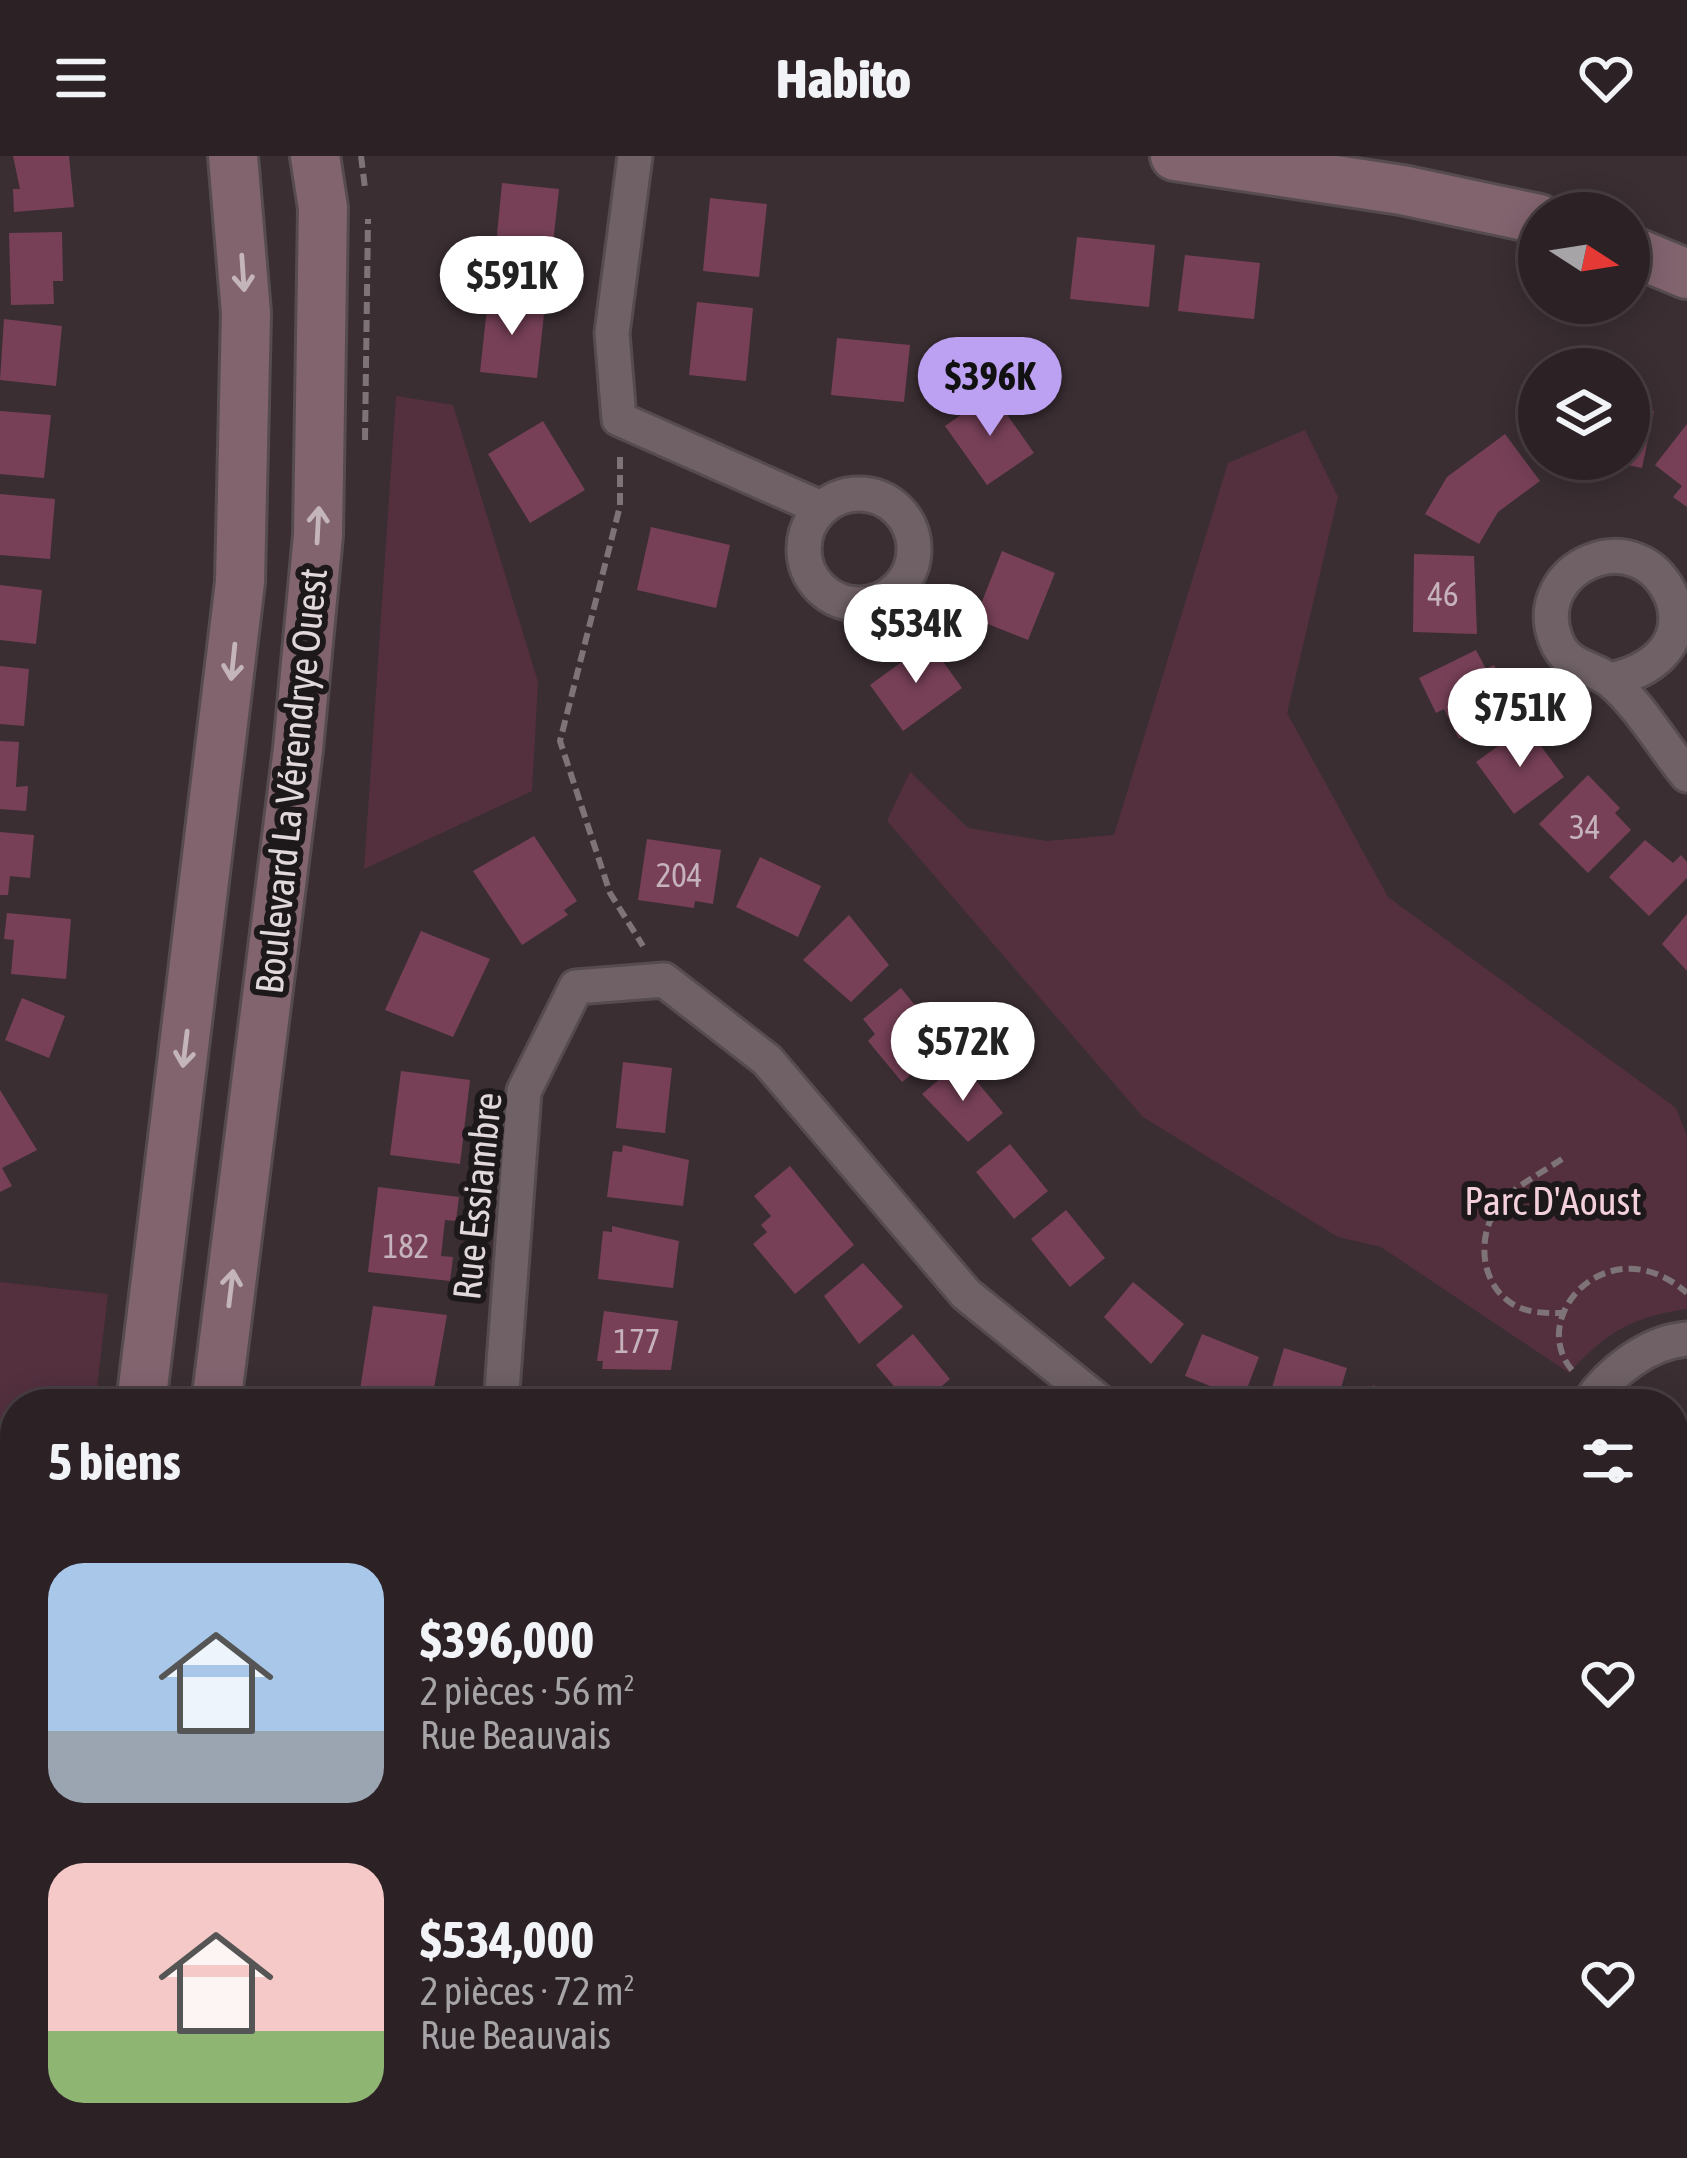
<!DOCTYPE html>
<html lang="fr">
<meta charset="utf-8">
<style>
body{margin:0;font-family:"Asap Condensed",sans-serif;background:#382f32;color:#f1f3f6;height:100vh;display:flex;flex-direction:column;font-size:45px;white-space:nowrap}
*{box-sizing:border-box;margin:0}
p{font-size:39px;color:#a6a4a7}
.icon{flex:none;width:66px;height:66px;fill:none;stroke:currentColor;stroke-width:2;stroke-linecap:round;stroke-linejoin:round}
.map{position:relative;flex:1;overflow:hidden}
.panel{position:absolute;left:0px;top:1233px;width:1689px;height:771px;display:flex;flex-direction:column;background:#2c2226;border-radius:48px 48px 0 0;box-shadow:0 6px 30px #0003,0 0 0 3px #483f43}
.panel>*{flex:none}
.needle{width:78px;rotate:102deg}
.controls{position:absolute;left:1518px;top:36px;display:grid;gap:24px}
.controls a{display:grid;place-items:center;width:132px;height:132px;border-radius:50%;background:#2c2226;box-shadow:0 6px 30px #0003,0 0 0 3px #483f43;font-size:60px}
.price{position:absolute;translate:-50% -102px;padding:0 27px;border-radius:42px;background:#fff;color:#222;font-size:39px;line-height:78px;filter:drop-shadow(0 3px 6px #0008)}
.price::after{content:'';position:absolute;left:50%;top:72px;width:36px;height:27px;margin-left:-18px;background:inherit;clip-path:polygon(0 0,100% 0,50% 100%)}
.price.selected{background:#bca0f2;color:#111}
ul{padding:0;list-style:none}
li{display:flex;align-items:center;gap:36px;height:300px;padding:0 48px}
li span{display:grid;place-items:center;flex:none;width:336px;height:240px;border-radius:36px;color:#555}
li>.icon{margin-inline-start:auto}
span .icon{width:144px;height:144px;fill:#fffc;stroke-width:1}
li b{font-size:51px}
h2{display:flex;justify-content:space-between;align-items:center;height:144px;padding:0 48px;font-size:51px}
header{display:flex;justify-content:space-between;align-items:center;height:156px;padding:0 48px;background:#2c2226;font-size:54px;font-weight:800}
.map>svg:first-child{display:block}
.green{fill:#54303f}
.building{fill:#774057}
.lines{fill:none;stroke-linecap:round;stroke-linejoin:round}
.street-casing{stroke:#564c50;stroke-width:39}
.secondary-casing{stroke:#564c50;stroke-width:54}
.path{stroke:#7e7477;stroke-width:6;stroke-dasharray:12 6;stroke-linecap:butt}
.street{stroke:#6f6166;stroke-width:33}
.secondary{stroke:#82646f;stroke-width:48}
.oneway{stroke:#c4b5bb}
.labels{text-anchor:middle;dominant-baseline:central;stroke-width:12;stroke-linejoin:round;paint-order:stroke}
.number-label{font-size:33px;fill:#c6b2ba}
.street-label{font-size:39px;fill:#e0d8db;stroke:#1d181a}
.park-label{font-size:39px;fill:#f4d0dd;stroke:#1d181a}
</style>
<header><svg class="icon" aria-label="menu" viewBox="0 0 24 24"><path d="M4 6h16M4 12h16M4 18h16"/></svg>Habito<svg class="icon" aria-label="heart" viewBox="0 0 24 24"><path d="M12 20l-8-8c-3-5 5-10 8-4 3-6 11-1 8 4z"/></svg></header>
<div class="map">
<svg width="1687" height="2002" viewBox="0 0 1687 2002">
<rect width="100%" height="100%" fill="#3a2e32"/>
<g class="green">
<polygon points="396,240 453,249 538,526 532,635 364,713"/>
<path d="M1305,274L1338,341L1287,557L1388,741L1676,952L1687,980V1153C1631,1161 1607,1176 1569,1217L1381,1091L1338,1081L1143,961L887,665L910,616L968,672L1047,685L1114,679L1228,307Z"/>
<polygon points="0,1126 108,1138 95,1248 15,1248 15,1736 0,1735"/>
</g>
<g class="building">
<polygon points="13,0 69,0 74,51 14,56 13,33 20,33"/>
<polygon points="502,27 559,33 551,106 495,100"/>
<polygon points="710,42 767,48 759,121 703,115"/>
<polygon points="62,76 63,125 53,125 54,148 11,149 9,77"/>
<polygon points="1077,81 1155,89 1149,151 1070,143"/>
<polygon points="1185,99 1260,107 1254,163 1178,155"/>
<polygon points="488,143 545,149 537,222 480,216"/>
<polygon points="697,146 753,152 746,225 689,219"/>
<polygon points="4,163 62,170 56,230 0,224"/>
<polygon points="837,182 910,189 904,246 831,239"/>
<polygon points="992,237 1034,297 987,329 945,270"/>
<polygon points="1629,250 1654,255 1642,312 1608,305 1629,303"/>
<polygon points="0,255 51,259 44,322 0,318"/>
<polygon points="543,265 585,334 530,367 488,298"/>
<polygon points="1687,268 1687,351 1673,341 1682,330 1655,309"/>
<polygon points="1505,278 1540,325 1498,356 1479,388 1425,358 1447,321"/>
<polygon points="0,338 55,343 50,403 0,399"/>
<polygon points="651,371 730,389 716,452 637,434"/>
<polygon points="1002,395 1055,417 1028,484 975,463"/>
<polygon points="1414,398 1474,400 1477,478 1413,476"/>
<polygon points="0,429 42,434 36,488 0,484"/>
<polygon points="929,486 962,532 903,575 870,529"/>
<polygon points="1476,494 1486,513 1494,509 1517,555 1459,583 1444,553 1436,557 1419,522"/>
<polygon points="0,510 29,513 24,570 0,568"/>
<polygon points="1526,570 1564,621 1514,658 1476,606"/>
<polygon points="0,585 19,586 16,631 28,630 26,655 0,653"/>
<polygon points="1588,619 1620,652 1615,657 1631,674 1588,717 1539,668"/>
<polygon points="0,676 34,679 30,722 10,720 8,739 0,739"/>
<polygon points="534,680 577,745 564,754 568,759 522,789 473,715"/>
<polygon points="647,683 721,694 713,748 695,745 694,752 638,744"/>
<polygon points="1645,684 1673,707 1681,699 1687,706 1687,722 1649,760 1609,721"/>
<polygon points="760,701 821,730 798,781 736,751"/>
<polygon points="7,757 71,763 66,823 11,818 14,784 4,783"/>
<polygon points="1687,758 1687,815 1662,788"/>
<polygon points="849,759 889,809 851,846 803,804"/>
<polygon points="421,775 490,803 453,881 385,854"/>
<polygon points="901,832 947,889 902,926 868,885 875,878 863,863"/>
<polygon points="22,842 65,860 49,902 5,884"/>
<polygon points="623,906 672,912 665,977 616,972"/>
<polygon points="954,911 968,927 974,922 1003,957 968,986 922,938"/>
<polygon points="401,915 470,924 460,1008 390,999"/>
<polygon points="0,934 37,994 2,1012 12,1030 0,1036"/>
<polygon points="1010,988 1048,1035 1014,1063 976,1016"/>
<polygon points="623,989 689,1004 683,1050 607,1041 613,995 622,996"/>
<polygon points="790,1010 854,1089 795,1138 753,1088 767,1076 761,1069 771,1060 754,1040"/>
<polygon points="378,1031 459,1041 456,1065 445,1064 441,1100 453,1101 450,1125 368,1116"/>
<polygon points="1066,1054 1105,1102 1070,1131 1031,1083"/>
<polygon points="612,1070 679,1085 673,1132 598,1123 603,1075 612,1076"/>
<polygon points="863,1107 903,1151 859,1188 824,1140"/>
<polygon points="1133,1126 1184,1168 1151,1208 1104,1161"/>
<polygon points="373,1150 447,1159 432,1243 360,1234"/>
<polygon points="604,1155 678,1165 671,1214 602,1213 603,1205 597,1205"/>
<polygon points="913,1178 950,1223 921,1248 909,1248 876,1209"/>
<polygon points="1202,1178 1259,1201 1243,1243 1185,1220"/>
<polygon points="1284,1192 1347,1212 1336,1248 1267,1248"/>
<polygon points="1373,1229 1418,1248 1365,1248"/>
<polygon points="1674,1664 1687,1668 1675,1722 1674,1722"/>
<polygon points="1674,1913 1687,1914 1687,1987 1674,1985"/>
<polygon points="228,1989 281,1990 279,2002 226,2002"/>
<polygon points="381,1989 430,1989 429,1997"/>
<polygon points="451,1989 513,1989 511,2002 450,1996"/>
<polygon points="551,1989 746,1989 744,1995 763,2001 595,2002 584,1995 582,2002 548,2002"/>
</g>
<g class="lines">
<g class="street-casing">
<g id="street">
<polyline points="635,0 612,177 619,263 821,352"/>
<circle cx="859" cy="393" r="55"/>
<path d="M1610,524C1648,516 1687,491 1673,444C1640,360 1527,411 1556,484C1567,513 1593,510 1612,526C1640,550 1663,590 1687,619"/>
<polyline points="501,1248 524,935 576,831 664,824 767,904 966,1138 1102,1248"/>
<path d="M1588,1248C1610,1216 1648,1186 1687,1183"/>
<polyline points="1674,1578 1687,1580"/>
</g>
</g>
<g class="secondary-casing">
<g id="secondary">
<polyline points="1175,0 1402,34 1539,63"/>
<polyline points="1629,94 1687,118"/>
<polyline points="141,1248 240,426 246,157 233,0"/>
<polyline points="216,1248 298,593 318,379 323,52 315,0"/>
<polyline points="0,1800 15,1802"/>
<polyline points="1065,1989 1111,2002"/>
<polyline points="49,2002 51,1989"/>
<polyline points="122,2002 123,1989"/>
</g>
</g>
<g class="path">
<polyline points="361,0 365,32"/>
<polyline points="365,284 368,63"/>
<polyline points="620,301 620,350 560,585 610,737 643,790"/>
<path d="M1562,1003C1543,1016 1515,1030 1501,1047C1476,1076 1479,1126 1511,1147C1528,1158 1546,1157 1566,1157"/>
<path d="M1572,1214C1526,1160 1610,1069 1687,1137"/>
</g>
<use href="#street" class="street"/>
<use href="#secondary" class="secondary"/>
</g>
<defs><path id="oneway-shaft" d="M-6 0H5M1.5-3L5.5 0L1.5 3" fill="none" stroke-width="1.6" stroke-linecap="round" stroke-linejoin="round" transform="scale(3)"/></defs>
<g class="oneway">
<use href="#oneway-shaft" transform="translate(243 117) rotate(86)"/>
<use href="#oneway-shaft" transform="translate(318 369) rotate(-87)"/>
<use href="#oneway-shaft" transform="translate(233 506) rotate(96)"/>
<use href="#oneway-shaft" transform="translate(185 893) rotate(97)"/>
<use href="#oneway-shaft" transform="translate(231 1132) rotate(-83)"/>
</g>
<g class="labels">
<g class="number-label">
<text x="1443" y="438">46</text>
<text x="1585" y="671">34</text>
<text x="679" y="719">204</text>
<text x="406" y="1090">182</text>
<text x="637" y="1185">177</text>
</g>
<g class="street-label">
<text transform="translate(291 625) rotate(-84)">Boulevard La Vérendrye Ouest</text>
<text transform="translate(477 1040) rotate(-84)">Rue Essiambre</text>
</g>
<g class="park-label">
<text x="1553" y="1045">Parc D'Aoust</text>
</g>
</g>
</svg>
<div class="controls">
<a><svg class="needle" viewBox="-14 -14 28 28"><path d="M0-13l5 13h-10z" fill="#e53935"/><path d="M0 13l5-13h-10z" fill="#a6a4a7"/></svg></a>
<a><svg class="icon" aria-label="layers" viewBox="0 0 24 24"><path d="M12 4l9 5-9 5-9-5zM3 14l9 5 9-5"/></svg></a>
</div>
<b class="price" style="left:512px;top:182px">$591K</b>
<b class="price selected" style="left:990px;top:283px">$396K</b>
<b class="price" style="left:916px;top:530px">$534K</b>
<b class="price" style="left:1520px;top:614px">$751K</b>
<b class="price" style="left:963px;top:948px">$572K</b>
<section class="panel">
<h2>5 biens<svg class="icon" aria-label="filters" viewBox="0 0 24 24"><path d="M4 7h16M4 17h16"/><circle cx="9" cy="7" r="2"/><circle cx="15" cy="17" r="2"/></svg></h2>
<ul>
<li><span style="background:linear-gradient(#a9c7e8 70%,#9aa5b1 0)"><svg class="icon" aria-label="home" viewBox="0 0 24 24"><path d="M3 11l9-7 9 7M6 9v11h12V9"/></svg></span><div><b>$396,000</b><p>2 pièces · 56 m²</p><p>Rue Beauvais</p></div><svg class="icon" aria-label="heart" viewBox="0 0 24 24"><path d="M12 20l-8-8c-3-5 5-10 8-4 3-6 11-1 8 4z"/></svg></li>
<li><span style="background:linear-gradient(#f6c9c9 70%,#8fb573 0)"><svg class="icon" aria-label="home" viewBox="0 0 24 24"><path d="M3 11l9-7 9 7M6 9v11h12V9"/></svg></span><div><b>$534,000</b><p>2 pièces · 72 m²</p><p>Rue Beauvais</p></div><svg class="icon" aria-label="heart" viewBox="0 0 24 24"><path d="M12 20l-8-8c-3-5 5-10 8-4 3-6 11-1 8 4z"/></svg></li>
</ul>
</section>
</div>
